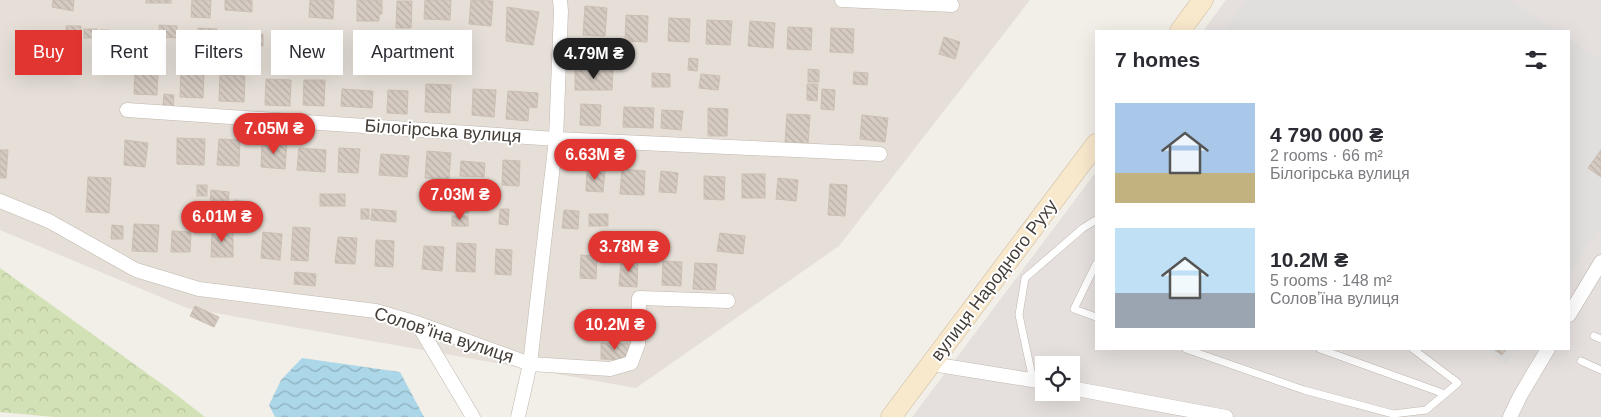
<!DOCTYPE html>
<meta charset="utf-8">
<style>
body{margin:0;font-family:Arial,sans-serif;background:#f2f2f3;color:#2b2b33;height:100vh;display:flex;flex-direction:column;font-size:19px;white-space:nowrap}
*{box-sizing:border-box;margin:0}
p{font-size:16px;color:#7c7c81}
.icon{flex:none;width:28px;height:28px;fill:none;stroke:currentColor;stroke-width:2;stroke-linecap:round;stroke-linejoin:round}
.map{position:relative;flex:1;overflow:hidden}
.sheet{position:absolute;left:1095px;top:30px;width:475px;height:320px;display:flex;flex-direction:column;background:#fff;border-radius:0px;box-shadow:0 5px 20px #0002}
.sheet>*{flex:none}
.banner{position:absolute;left:15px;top:30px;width:475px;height:45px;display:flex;gap:10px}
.controls{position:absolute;left:1035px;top:356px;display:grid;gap:10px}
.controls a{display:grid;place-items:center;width:45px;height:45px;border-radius:0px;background:#fff;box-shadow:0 5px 20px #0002;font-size:25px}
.price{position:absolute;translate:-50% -42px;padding:0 11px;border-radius:18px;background:#e13531;color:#fff;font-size:16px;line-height:32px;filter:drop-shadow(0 1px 2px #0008)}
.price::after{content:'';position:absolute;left:50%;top:30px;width:15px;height:11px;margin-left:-8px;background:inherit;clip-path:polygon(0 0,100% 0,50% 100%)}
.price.active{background:#222;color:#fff}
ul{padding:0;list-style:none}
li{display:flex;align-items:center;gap:15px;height:125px;padding:0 20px}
li span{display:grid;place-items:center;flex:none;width:140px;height:100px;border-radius:0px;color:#555}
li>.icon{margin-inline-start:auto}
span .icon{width:60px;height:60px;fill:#fffc;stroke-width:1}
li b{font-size:21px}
h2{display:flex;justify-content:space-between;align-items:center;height:60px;padding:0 20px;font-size:21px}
.chip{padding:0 18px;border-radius:0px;background:#fff;box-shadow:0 5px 20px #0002;font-size:18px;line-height:45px}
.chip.active{background:#e13531;color:#fff}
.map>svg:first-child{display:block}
.residential{fill:#e5dfd7}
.industrial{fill:#e5e0dd;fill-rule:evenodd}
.forest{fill:url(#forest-crowns)}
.parking{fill:#e1dfdd}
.water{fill:url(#water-waves)}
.building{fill:url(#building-back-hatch);stroke:#ccbfb3}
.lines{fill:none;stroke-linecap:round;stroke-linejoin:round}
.lane-casing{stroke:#c0b7af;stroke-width:8}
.street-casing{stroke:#c0b7af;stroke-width:15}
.secondary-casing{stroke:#ccba9d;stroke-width:21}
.lane{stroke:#fff;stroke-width:7}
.street{stroke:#fff;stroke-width:14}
.secondary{stroke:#f8e8cc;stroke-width:20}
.labels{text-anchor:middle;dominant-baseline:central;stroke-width:4;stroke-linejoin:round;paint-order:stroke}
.street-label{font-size:18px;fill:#453e38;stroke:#fff}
</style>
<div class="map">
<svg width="1601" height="417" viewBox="0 0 1601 417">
<defs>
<pattern id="forest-crowns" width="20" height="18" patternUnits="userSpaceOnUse" patternTransform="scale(1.25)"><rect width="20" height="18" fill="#d3e2b6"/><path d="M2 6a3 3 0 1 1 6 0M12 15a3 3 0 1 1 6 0" fill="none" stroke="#b6c39d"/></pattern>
<pattern id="water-waves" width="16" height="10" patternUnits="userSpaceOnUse" patternTransform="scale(1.25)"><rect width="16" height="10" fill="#acd7e8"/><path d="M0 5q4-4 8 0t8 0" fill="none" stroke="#8eb0bd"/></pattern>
<pattern id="building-back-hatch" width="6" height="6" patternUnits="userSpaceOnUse" patternTransform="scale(1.25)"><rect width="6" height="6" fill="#d5cbc2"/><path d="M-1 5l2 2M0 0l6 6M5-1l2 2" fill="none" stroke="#b8afa7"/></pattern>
</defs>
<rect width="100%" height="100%" fill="#f2eee8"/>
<polygon class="residential" points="0,0 1030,0 839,246 636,388 187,308 0,230"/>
<path class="industrial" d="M1226,0H1601V417H912L1096,172V349H1569V31H1203ZM1044,365H1071V392H1044Z"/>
<polygon class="forest" points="0,268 169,389 205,417 54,417 0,412"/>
<g class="parking">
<polygon points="1246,0 1509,0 1557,31 1223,31"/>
<polygon points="1569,39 1601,60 1601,226 1569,273"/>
<polygon points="1486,349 1517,349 1506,365"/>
</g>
<polygon class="water" points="302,358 400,372 424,417 275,417 269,405 281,380"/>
<g class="building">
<polygon points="53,0 74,0 73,11 52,7"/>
<rect x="146" y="0" width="25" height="3"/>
<polygon points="192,0 211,0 210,18 191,17"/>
<polygon points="225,0 252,0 252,12 225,10"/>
<polygon points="310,0 334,0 333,19 309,17"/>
<polygon points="357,0 382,0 382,14 379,14 379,21 357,21"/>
<polygon points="425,0 451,0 450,20 424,19"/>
<polygon points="471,0 493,1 491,26 469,24"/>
<polygon points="397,1 412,1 411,28 396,28"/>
<polygon points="585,6 607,8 605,36 583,35"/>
<polygon points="507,7 539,12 533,45 506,41"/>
<polygon points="626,15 648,16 647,42 625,41"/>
<polygon points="669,18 690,19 689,42 668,41"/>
<polygon points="707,20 732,21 730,45 706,44"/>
<polygon points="750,21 775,23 773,48 748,46"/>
<polygon points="159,25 177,26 177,38 159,37"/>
<polygon points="66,26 81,26 81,39 67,39"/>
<polygon points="788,27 812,28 811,50 787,49"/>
<polygon points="198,28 217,29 216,42 197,41"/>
<polygon points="831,28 854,29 853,53 830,52"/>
<rect x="84" y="29" width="13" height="9"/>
<polygon points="100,30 109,30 109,37 101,38"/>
<polygon points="243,33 263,34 263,46 243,45"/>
<polygon points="944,37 960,42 955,59 939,54"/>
<polygon points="47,46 48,66 26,67 26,47"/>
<polygon points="689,58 698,59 697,71 688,70"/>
<polygon points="575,69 613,70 612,90 575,90"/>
<polygon points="808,69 819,70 819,82 808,82"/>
<polygon points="181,70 204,71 203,98 180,97"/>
<polygon points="135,71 158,72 157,95 134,94"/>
<polygon points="854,72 868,73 867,85 853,84"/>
<polygon points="652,73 670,74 670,87 652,87"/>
<polygon points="701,74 720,76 718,90 699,88"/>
<polygon points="220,75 245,76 244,102 219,101"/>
<polygon points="266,79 291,80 290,106 265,105"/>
<polygon points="304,80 325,80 324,106 303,105"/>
<polygon points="426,84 451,85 450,113 425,112"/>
<polygon points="807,84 818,84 817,101 807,100"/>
<polygon points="342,89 373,91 372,108 341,106"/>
<polygon points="473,89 496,90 494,117 472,115"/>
<polygon points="822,89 835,90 834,110 821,109"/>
<polygon points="388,90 408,91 407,114 387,113"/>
<polygon points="508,91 538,93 537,108 529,107 528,121 506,119"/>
<polygon points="164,94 174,95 173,108 163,107"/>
<polygon points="581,104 601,105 600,126 580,125"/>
<polygon points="624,107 654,108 653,128 623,127"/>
<polygon points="708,108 728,109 727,136 708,136"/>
<polygon points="662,110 683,111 681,130 661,128"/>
<polygon points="787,114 810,115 808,144 785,143"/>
<polygon points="862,115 888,118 885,142 860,139"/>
<polygon points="177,138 205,139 204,165 177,164"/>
<polygon points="219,139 240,140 239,166 217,165"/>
<polygon points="125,140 148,143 145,167 124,165"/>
<polygon points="262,141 287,142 285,169 261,167"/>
<polygon points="299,148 326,150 325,172 297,170"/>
<polygon points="339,148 360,149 358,173 338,172"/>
<polygon points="0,150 8,150 6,178 0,178"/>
<polygon points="1601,150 1601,177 1588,168"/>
<polygon points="427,151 451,153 449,179 425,178"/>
<polygon points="381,154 409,156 407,177 379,175"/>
<polygon points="503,160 520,161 519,186 502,185"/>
<polygon points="461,161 485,163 484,177 460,176"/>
<polygon points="587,169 605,171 603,192 586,191"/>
<polygon points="622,169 645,171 644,195 620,194"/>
<polygon points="661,171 678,173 676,193 659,192"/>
<rect x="742" y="174" width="23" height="24"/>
<polygon points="704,176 725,177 724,200 704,199"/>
<polygon points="88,177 111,178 109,213 86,212"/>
<polygon points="778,178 798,180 796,201 776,199"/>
<polygon points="830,184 847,185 845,216 828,215"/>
<rect x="197" y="185" width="10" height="11"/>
<polygon points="211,190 229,192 228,202 210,200"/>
<rect x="320" y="194" width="25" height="12"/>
<polygon points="440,198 470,200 469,213 440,211"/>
<polygon points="234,200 249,202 246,225 231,224"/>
<rect x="361" y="209" width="8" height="10"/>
<polygon points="372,209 396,211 396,222 371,220"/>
<polygon points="500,209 509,209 508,225 499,224"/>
<polygon points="564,210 579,211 578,229 562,228"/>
<rect x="589" y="214" width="19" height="12"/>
<rect x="452" y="216" width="16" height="10"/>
<polygon points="134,224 159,225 157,252 132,251"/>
<polygon points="112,225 123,226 123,239 111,239"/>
<polygon points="293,227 310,228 308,261 291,260"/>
<polygon points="212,229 233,230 233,257 211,257"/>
<polygon points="172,231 191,232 190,252 171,252"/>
<polygon points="263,232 282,234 280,260 261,258"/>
<polygon points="720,233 745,236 743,254 717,251"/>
<polygon points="338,237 357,238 355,264 335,263"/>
<polygon points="376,240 394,241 393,267 375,266"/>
<polygon points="457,243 476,244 475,272 456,271"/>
<polygon points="424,246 444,247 442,271 422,269"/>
<polygon points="496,249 512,250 511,275 495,274"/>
<polygon points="581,255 597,256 596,279 580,278"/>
<polygon points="621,258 638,259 637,287 619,286"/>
<polygon points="663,261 682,262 681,286 662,285"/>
<polygon points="695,263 717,264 715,290 693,289"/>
<polygon points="295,272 316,274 315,286 294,284"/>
<polygon points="195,306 219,317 214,327 190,316"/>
<polygon points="601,343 629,344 628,360 601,359"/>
<polygon points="1493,349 1507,349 1502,355"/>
</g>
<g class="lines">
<g class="lane-casing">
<g id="lane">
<polyline points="1096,264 1074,309 1096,317"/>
<polyline points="1594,336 1601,339"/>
<polyline points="1186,349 1304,390 1393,414 1426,410 1458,383 1413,349"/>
<polyline points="1320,349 1445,394"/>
<polyline points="1581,361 1601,370"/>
<polyline points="1033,380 1019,315 1025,278 1083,228 1096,220"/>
</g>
</g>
<g class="street-casing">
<g id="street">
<polyline points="842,0 952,5"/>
<polyline points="127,110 556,139 880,154"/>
<polyline points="0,201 49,221 136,270 199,289 376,311 417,323 530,364 610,369 631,363 638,344 639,298 728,301"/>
<polyline points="1569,315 1601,262"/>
<polyline points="417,323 473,417"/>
<polyline points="932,364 1044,382"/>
<polyline points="1071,388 1226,417"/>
<polyline points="518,417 530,364 556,139 561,11 560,0"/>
<polyline points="1510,417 1520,396 1548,349"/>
</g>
</g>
<g class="secondary-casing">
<g id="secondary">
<polyline points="1180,31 1203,0"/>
<polyline points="891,417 1096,144"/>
</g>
</g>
<use href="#lane" class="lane"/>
<use href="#street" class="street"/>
<use href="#secondary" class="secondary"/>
</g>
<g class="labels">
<g class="street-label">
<text transform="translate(443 131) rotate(4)">Білогірська вулиця</text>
<text transform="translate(994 280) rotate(-53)">вулиця Народного Руху</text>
<text transform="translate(444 335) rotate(18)">Соловʼїна вулиця</text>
</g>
</g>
</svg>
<div class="controls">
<a><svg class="icon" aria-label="locate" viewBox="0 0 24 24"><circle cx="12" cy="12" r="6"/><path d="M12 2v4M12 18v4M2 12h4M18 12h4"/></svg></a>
</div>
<b class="price active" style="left:594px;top:80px">4.79M ₴</b>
<b class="price" style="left:274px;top:155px">7.05M ₴</b>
<b class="price" style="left:595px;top:181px">6.63M ₴</b>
<b class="price" style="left:460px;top:221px">7.03M ₴</b>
<b class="price" style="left:222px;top:243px">6.01M ₴</b>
<b class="price" style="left:629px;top:273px">3.78M ₴</b>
<b class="price" style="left:615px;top:351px">10.2M ₴</b>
<div class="banner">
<a class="chip active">Buy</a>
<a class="chip">Rent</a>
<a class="chip">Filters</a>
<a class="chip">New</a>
<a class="chip">Apartment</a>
</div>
<section class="sheet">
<h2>7 homes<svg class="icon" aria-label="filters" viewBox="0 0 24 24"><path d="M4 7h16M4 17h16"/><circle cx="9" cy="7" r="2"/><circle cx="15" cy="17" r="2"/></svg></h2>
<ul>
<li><span style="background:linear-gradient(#a9c7e8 70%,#c2b280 0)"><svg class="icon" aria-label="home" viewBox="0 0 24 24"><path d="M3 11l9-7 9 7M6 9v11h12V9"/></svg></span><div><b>4 790 000 ₴</b><p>2 rooms · 66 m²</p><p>Білогірська вулиця</p></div></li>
<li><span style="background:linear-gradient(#bfe0f5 65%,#9aa5b1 0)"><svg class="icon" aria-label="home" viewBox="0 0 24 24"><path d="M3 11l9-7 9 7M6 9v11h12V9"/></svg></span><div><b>10.2M ₴</b><p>5 rooms · 148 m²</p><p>Соловʼїна вулиця</p></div></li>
</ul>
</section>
</div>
